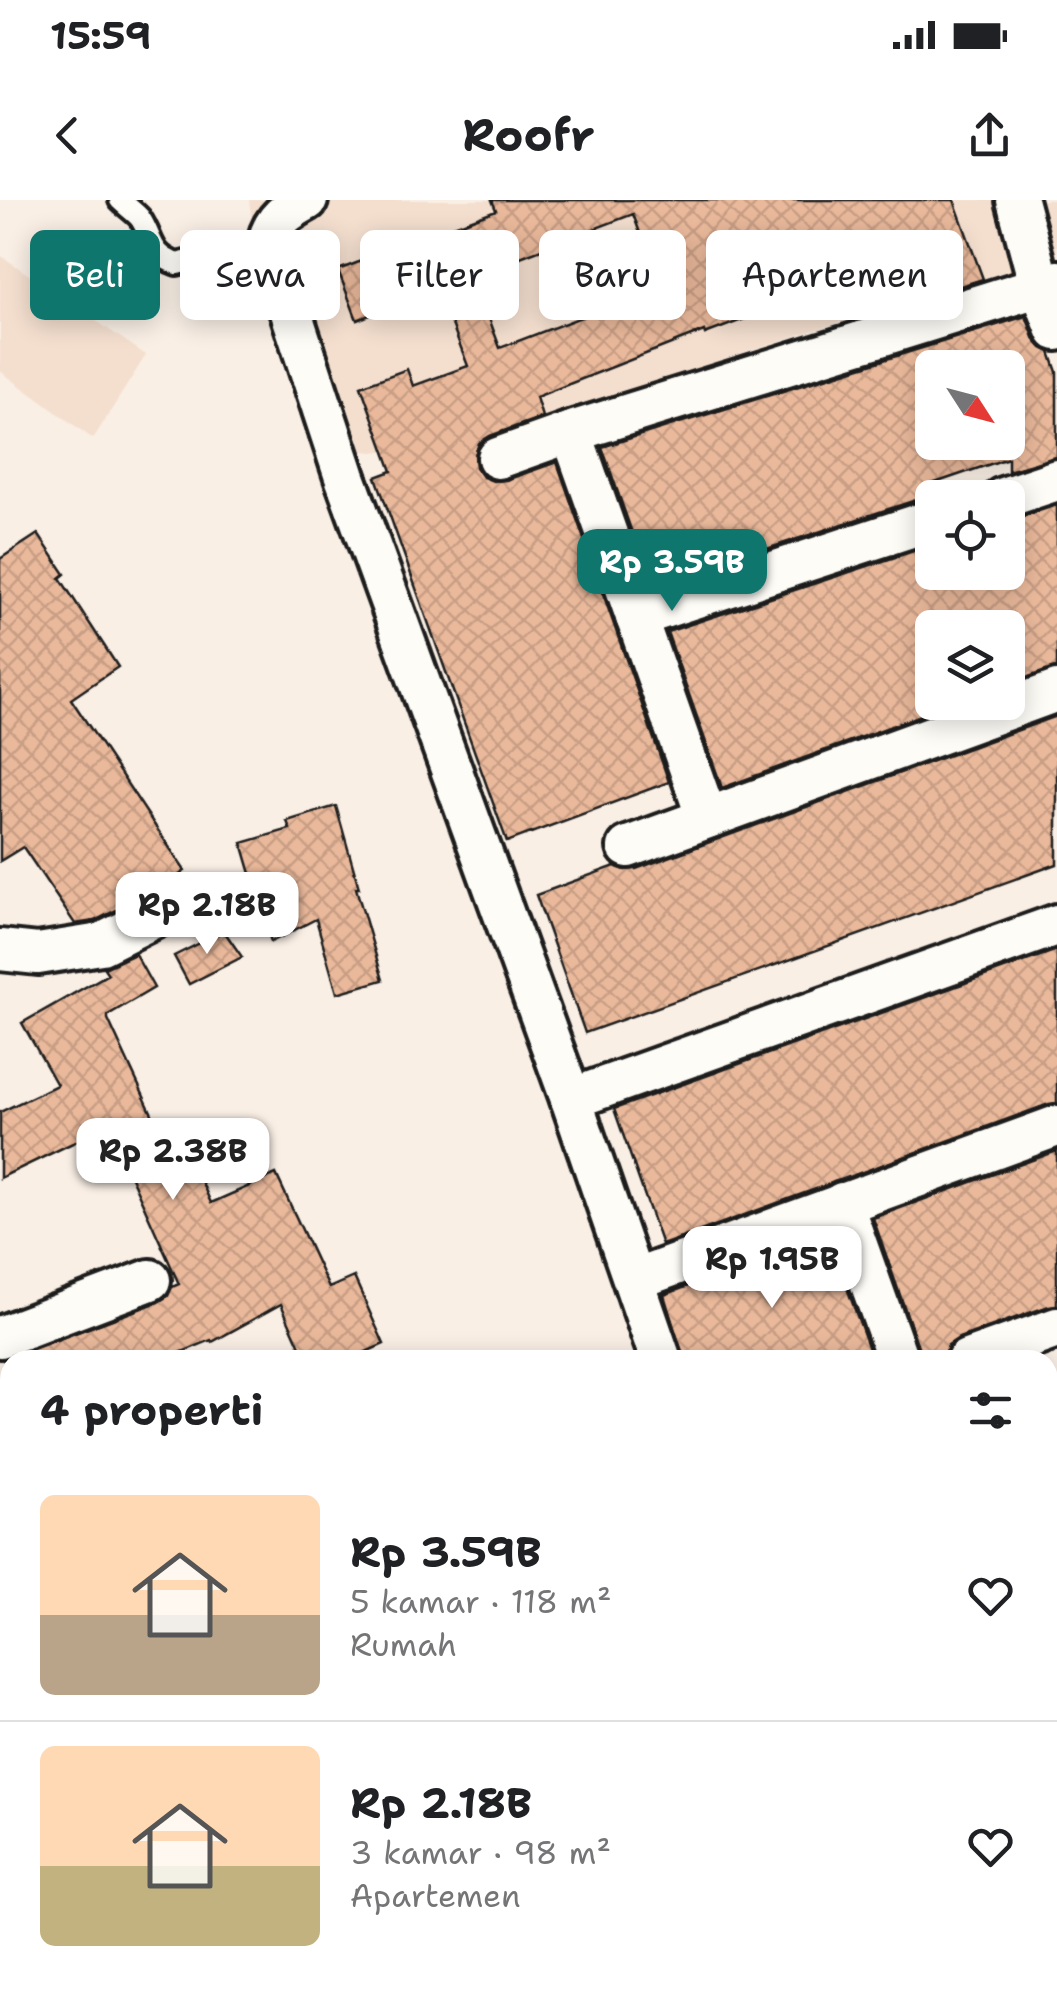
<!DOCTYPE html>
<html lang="id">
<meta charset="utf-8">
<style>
body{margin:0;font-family:"Shantell Sans",sans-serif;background:#f6f6f6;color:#202124;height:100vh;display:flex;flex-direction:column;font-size:38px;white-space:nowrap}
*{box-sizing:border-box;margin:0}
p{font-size:32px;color:#757577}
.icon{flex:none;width:55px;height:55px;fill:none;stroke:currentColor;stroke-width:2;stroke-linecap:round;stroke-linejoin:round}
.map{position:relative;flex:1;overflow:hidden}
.details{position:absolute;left:0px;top:1150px;width:1058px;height:642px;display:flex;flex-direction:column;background:#fff;border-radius:30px 30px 0 0;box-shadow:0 5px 25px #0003}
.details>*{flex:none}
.top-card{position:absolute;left:30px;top:30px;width:998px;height:90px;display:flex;gap:20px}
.needle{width:65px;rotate:126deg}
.tools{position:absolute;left:915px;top:150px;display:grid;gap:20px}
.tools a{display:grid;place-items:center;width:110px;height:110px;border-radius:15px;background:#fff;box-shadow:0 5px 25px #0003;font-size:50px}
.price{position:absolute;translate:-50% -85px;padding:0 22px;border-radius:20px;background:#fff;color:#222;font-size:32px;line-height:65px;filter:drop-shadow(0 2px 5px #0008)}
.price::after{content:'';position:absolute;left:50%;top:60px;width:30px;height:22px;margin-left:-15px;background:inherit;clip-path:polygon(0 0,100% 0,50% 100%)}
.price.on{background:#0f766e;color:#fff}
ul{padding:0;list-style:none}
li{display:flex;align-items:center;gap:30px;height:250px;padding:0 40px}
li+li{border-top:2px solid #e0e0e0}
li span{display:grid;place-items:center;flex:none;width:280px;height:200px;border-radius:15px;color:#555}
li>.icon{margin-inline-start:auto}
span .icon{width:120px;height:120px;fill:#fffc;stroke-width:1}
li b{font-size:42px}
h2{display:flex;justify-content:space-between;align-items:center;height:120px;padding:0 40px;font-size:42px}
.tag{padding:0 35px;border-radius:15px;background:#fff;box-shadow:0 5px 25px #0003;font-size:35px;line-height:90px}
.tag.on{background:#0f766e;color:#fff}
.status{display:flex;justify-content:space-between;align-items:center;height:70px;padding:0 50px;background:#fff;direction:ltr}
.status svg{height:28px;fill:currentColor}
header{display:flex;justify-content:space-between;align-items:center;height:130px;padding:0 40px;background:#fff;font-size:45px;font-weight:700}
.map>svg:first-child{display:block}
.built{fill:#f4dfcf}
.building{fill:url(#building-cross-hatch);stroke:#1c1c1c;stroke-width:2.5;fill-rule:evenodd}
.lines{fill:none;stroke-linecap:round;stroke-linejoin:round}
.service-casing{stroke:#1c1c1c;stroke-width:28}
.minor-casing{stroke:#1c1c1c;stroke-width:48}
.service{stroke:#fdfcf7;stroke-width:20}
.minor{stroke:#fdfcf7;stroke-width:40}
</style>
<div class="status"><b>15:59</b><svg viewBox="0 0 49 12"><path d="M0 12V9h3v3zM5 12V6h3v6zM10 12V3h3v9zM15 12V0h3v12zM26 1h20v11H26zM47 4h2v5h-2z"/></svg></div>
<header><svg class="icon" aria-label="back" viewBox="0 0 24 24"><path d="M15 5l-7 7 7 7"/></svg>Roofr<svg class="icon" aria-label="share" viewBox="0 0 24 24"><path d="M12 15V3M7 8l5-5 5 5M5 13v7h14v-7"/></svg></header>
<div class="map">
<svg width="1057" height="1791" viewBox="0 0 1057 1791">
<defs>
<pattern id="building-cross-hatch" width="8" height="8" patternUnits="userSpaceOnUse" patternTransform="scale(2.5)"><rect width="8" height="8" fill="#eab99b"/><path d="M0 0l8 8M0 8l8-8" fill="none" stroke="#c89e85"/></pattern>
</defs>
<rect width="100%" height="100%" fill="#f9efe5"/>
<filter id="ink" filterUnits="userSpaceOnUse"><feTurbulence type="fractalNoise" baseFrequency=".01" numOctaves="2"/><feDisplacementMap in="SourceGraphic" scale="20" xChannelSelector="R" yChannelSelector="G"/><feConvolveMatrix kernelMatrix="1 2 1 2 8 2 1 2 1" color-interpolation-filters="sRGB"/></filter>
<g filter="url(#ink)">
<g class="built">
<polygon points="249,0 1057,0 1057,56 798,135 486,236 373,252 323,247 253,30"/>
<polygon points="0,55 146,155 93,239 0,171"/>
</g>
<g class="building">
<path d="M492,0H954L983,79L944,91L932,58L847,90L842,77L749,113L750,117L705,134L704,131L536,197L542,217L490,236L479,243L475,255L476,267L483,277L493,281L506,280L557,262L669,582L507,642L376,277L392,271L361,186L407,169L413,186L468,166L438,88L357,120L338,70L496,10ZM633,14L660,87L500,148L473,75Z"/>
<path d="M1026,116L1035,140L1042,148L1050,152L1057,172V257L1008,271V258L932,284V297H925L651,387L602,247ZM932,168H1008V242H932Z"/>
<polygon points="1057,305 1057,468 1008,484 1008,428 932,428 932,504 935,510 722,588 667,432 932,345 932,372 1008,372 1008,321"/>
<polygon points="38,334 65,374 60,378 118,467 71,499 185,671 159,689 94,721 75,724 23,647 0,661 0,359"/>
<polygon points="1057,516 1057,664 585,833 536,695 615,666 625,670 636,669"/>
<polygon points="336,606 359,688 356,688 383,780 337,793 316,719 271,742 242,643 290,629 287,621"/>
<polygon points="224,731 242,757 189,784 174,756"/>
<polygon points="1057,750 1057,903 1049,904 662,1045 614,909"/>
<polygon points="135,754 154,788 108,815 108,819 158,927 174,920 211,1003 276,974 329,1088 354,1077 384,1144 348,1160 306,1160 281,1104 212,1142 211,1140 163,1160 2,1160 158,1102 168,1096 172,1087 179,1084 108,926 0,978 0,912 57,885 22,823 108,774 104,768"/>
<polygon points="1057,951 1057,1105 1049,1106 959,1138 948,1145 944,1160 921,1160 920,1152 873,1018"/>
<polygon points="828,1035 873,1160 684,1160 664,1095"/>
</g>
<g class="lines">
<g class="service-casing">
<path id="service" d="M120,0C126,6 135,12 140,18C154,39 149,54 177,64L268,42"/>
</g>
<g class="minor-casing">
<g id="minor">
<path d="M307,0C287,11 274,18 268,42L345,277L571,899L661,1160"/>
<polyline points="1017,0 1040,87 1057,130"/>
<polyline points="571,232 707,618"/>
<polyline points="498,258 571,232 1057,81"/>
<polyline points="1003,298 1057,280"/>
<polyline points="636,417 932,320"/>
<polyline points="628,647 1057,491"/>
<polyline points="0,750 38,754 101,744 177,706"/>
<polyline points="571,899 1057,725"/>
<polyline points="842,1003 898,1160"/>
<polyline points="634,1080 1057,926"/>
<polyline points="0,1137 150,1080"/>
<polyline points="967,1160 1057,1128"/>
<polyline points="1048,1342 1057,1338"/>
<polyline points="0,1424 10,1421"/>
<polyline points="1048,1539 1057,1536"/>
<polyline points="0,1556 10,1555"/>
<polyline points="1048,1578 1057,1606"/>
<polyline points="1048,1721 1057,1718"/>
<polyline points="156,1782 159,1791"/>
<polyline points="344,1782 345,1791"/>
<polyline points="877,1782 879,1791"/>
<polyline points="527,1791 535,1782"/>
</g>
</g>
<use href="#service" class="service"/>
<use href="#minor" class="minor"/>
</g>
</g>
</svg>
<div class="tools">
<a><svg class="needle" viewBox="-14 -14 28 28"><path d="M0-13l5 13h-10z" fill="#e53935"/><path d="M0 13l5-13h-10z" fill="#757577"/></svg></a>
<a><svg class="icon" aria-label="locate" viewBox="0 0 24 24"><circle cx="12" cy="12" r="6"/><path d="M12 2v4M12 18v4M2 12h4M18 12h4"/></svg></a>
<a><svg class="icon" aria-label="layers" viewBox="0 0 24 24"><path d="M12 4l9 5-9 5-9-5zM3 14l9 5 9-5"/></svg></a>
</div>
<b class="price on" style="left:672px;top:414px">Rp 3.59B</b>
<b class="price" style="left:207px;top:757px">Rp 2.18B</b>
<b class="price" style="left:173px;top:1003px">Rp 2.38B</b>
<b class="price" style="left:772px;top:1111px">Rp 1.95B</b>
<div class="top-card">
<a class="tag on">Beli</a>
<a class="tag">Sewa</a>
<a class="tag">Filter</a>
<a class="tag">Baru</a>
<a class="tag">Apartemen</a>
</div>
<section class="details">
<h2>4 properti<svg class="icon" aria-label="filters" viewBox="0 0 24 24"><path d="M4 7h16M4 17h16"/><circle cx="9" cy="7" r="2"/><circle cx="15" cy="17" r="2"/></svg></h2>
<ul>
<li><span style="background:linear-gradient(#ffd9b3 60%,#b9a48a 0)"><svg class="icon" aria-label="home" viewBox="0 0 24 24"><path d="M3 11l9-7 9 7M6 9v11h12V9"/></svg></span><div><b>Rp 3.59B</b><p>5 kamar · 118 m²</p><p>Rumah</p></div><svg class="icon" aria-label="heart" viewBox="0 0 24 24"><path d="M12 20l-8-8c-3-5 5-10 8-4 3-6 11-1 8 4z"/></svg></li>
<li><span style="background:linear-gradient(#ffd9b3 60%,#c2b280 0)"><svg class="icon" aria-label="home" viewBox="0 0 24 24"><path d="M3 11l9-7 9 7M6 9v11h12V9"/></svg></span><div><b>Rp 2.18B</b><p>3 kamar · 98 m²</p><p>Apartemen</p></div><svg class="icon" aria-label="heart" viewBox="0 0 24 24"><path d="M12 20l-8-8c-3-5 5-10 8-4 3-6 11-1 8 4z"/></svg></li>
</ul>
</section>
</div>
